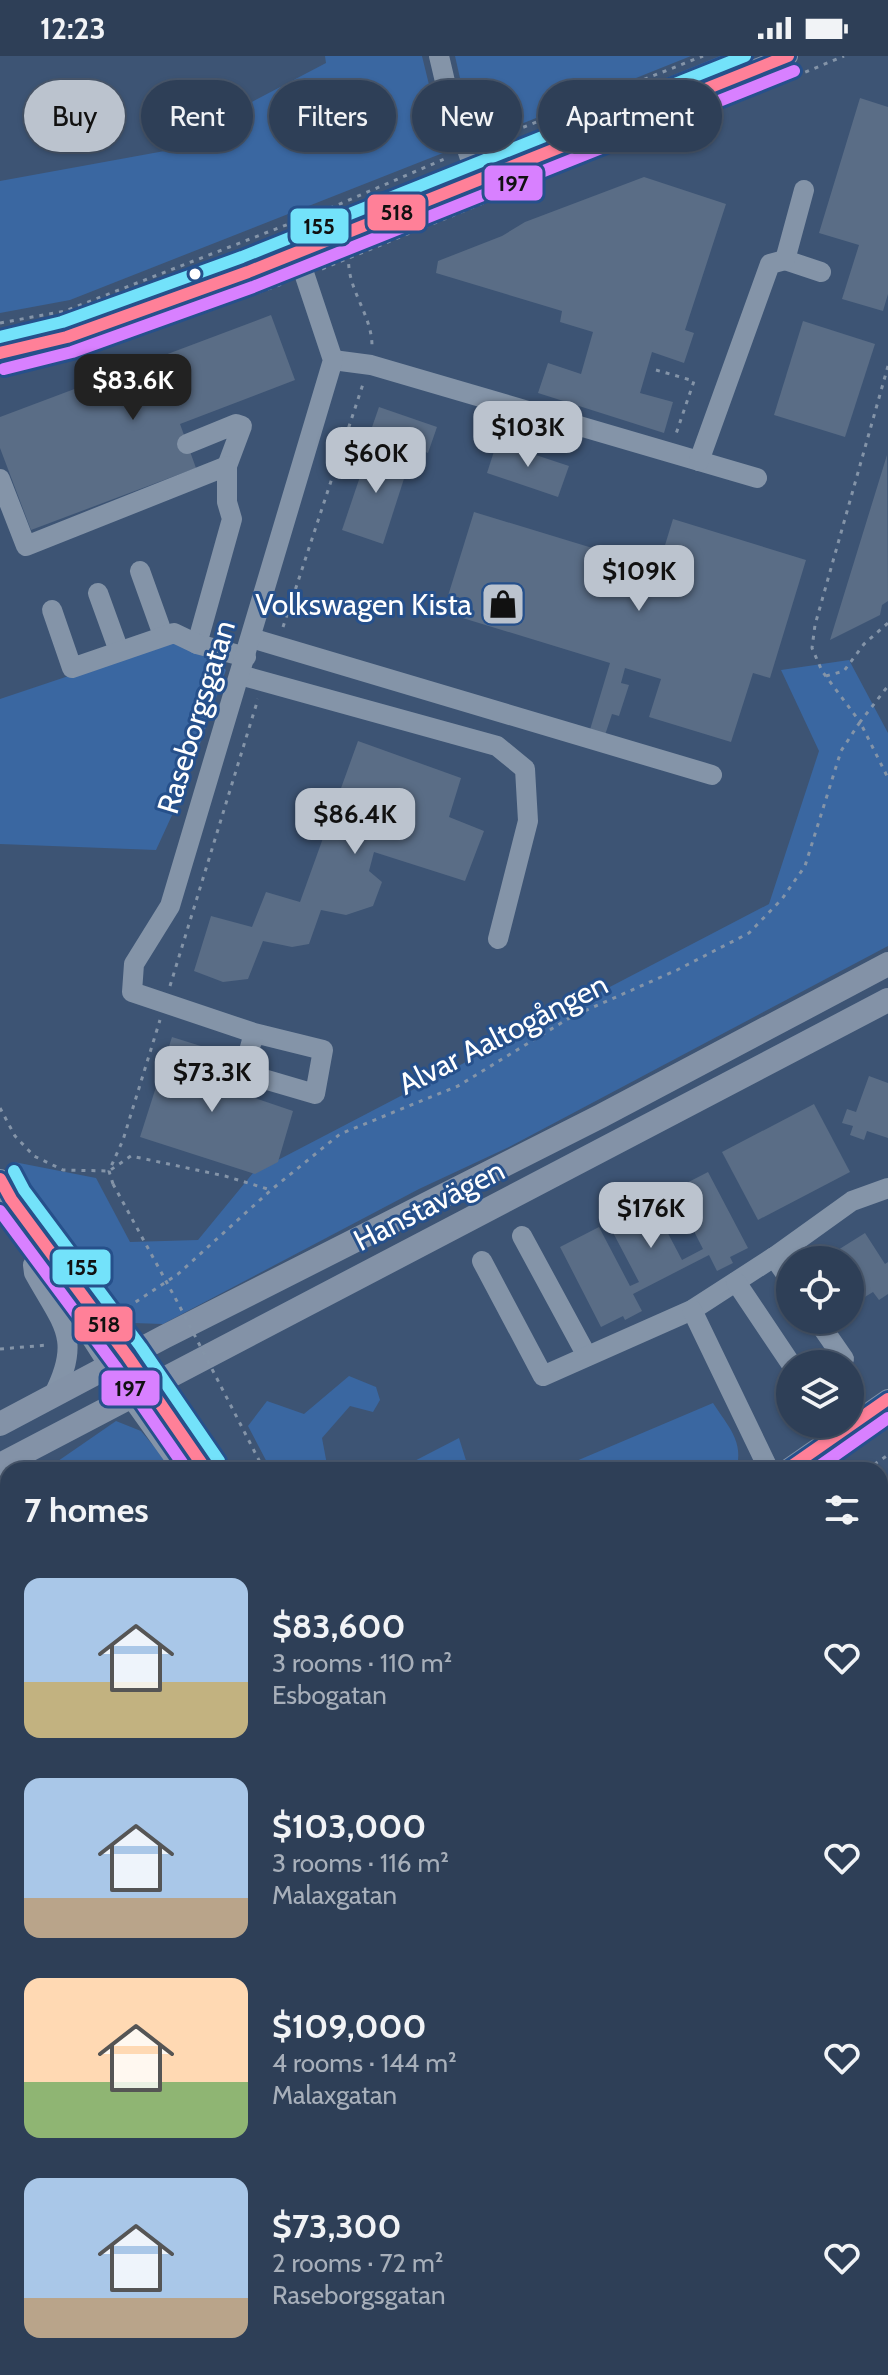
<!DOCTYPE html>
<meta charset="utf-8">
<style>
body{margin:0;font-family:Cabin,sans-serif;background:#36465d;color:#f1f3f6;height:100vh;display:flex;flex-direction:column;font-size:30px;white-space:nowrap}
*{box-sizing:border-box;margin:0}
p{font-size:26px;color:#a7afba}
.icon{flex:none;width:44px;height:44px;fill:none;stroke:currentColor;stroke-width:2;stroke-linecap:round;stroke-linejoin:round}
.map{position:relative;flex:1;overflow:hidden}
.side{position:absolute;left:0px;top:1406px;width:888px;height:914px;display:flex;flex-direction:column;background:#2e3f57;border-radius:24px 24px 0 0;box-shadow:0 2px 6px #0004,0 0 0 2px #49586d}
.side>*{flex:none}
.banner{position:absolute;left:24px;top:24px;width:840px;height:72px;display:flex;gap:16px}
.fabs{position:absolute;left:776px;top:1190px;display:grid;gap:16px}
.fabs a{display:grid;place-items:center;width:88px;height:88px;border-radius:50%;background:#2e3f57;box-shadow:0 2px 6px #0004,0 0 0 2px #49586d;font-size:40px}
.price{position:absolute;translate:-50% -68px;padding:0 18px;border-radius:16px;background:#bbc3ce;color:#111;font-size:26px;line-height:52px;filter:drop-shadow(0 2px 4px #0008)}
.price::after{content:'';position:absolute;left:50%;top:48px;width:24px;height:18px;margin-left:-12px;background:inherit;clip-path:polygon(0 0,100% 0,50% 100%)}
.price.selected{background:#222;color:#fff}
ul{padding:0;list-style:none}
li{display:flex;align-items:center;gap:24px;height:200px;padding:0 24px}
li span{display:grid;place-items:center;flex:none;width:224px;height:160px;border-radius:16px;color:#555}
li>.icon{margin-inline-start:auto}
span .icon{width:96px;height:96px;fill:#fffc;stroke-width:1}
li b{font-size:34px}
h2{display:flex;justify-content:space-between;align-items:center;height:96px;padding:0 24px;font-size:34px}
.chip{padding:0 28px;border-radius:36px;background:#2e3f57;box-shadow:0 2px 6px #0004,0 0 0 2px #49586d;font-size:28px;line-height:72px}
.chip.selected{background:#bbc3ce;color:#111}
.status{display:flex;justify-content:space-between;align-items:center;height:56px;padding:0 40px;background:#2e3f57;direction:ltr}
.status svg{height:22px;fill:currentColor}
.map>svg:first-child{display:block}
.green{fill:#3a67a1}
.building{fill:#5a6d86}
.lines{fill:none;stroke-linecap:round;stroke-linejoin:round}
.minor-tunnel{stroke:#5a6e89;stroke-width:20;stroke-dasharray:20 10;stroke-linecap:butt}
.path{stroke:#8494a8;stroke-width:3;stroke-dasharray:4 6;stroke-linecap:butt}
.minor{stroke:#8494a8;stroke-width:20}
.major{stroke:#8392a7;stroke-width:24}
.path-bridge{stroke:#8494a8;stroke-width:3;stroke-dasharray:4 6;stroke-linecap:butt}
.bus-1-casing{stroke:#26508b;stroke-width:18}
.bus-2-casing{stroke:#26508b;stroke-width:18}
.bus-3-casing{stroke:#26508b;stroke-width:18}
.bus-1{stroke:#ff8098;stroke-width:12}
.bus-2{stroke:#d880ff;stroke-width:12}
.bus-3{stroke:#73e2fa;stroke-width:12}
.bus-dot{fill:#fff;stroke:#26508b;stroke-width:3}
.labels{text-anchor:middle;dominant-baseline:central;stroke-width:6;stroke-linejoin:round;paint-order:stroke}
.poi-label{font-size:30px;fill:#fff;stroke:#26508b;text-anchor:end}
.street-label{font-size:30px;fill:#fff;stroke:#26508b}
.line-badge{stroke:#26508b;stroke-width:3}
.pale-badge-label{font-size:22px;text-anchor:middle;font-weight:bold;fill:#111}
</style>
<div class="status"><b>12:23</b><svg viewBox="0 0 49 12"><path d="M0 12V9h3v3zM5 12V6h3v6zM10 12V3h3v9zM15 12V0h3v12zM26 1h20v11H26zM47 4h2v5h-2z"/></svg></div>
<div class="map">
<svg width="888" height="2319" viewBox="0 0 888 2319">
<rect width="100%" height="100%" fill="#3d5474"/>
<g class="green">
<polygon points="325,0 422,0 444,90 443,97 70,244 0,257 0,125 203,88 198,74 326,7"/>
<polygon points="455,0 691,0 479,85 469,62"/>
<polygon points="720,0 754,0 508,98 497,99 487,95"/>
<polygon points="173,585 212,602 226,614 184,733 156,794 0,788 0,643"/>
<polygon points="849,604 888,677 888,890 509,1091 419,1133 163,1268 133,1267 106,1252 61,1190 14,1106 96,1122 130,1186 198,1184 253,1117 769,848 819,695 781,614"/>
<polygon points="349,1320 376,1331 380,1344 373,1356 350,1350 322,1382 328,1414 271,1414 248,1370 267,1345 304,1358"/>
<path d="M713,1347C727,1369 745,1386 736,1414H555Z"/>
<polygon points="116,1365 141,1375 174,1414 45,1414"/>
<polygon points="459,1382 469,1414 397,1414"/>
<polygon points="8,1439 8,1917 0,1923 0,1445"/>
<polygon points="888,1964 888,2253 880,2256 880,1976"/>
<polygon points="77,2312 505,2312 509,2319 81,2319"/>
</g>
<g class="building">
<polygon points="860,42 888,51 888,238 883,255 842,243 859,189 819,177"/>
<polygon points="644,121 726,148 685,274 694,277 684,307 652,296 640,337 673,346 664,377 538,337 548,307 581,318 593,276 560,266 562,255 436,217 438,205 502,180 525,166"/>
<polygon points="271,259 295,324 180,368 196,412 31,474 0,392 0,361"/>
<polygon points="803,265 875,288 845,381 774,359"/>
<polygon points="379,351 437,371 428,397 370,377"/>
<polygon points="497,386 569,410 558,441 487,417"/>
<polygon points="370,391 410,404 383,488 342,474"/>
<polygon points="887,399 888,545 882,549 880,559 830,584"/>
<polygon points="474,456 658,512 673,463 806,504 770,622 753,617 731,686 649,661 661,623 625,612 621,627 629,629 619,660 612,658 604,682 589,677 610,607 443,556"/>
<polygon points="358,685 461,722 449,761 484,775 465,825 374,796 369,815 382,826 373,850 346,859 321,854 309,888 292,891 263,885 248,923 223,926 194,915 211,860 252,871 266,836 300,846"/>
<polygon points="172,981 220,996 211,1027 293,1055 278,1106 255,1118 140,1081"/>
<polygon points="869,1020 888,1027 888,1082 867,1075 864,1084 850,1079 853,1070 842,1067 847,1053 856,1056"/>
<polygon points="814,1048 850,1116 758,1164 722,1096"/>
<polygon points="708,1116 748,1192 730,1201 733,1207 717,1215 709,1199 633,1238 642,1255 625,1264 623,1260 601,1271 560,1191 599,1171 630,1230 639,1226 609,1169 652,1147 682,1204 703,1193 673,1134"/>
<polygon points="865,1177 885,1208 888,1206 888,1238 879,1244 873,1236 850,1250 850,1204 822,1204"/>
<polygon points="888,1420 888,1538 880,1544 880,1425"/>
<polygon points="888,1612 888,1653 880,1659 880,1618"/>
<polygon points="880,1740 888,1742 887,1809 880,1807"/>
<polygon points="880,1847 888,1849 888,1914 880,1912"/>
<polygon points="8,2011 8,2086 0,2075 0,2016"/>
<polygon points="880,2090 888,2092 881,2136 880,2135"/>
<polygon points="8,2240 8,2296 0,2301 0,2245"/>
<polygon points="880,2254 886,2263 888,2262 888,2300 880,2288"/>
<polygon points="540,2312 613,2312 603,2319 530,2319"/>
<polygon points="710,2312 721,2312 725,2319 699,2319"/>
<polygon points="787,2312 842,2312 847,2319 792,2319"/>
</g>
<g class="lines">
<g class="minor-tunnel">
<polyline points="880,2308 888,2319"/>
<polyline points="758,2312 762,2319"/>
</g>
<g class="path">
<polyline points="796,20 844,0"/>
<polyline points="486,86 703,0"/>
<path d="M349,198C345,232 372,257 372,290"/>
<polyline points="322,213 696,60"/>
<polyline points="0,267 65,255 335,150 449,101"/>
<polyline points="50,307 65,304 285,227"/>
<polyline points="888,310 815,569 812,592 822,615 860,666 888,630"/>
<polyline points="656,314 694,325 676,378"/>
<polyline points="283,571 363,328"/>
<polyline points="826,620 844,615 864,588 888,567"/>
<polyline points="170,930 258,643"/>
<polyline points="0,1052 15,1080 34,1100 63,1114 109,1115 131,1100 225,1120 271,1134"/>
<polyline points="113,1128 109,1115 123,1084 160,964"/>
<polyline points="119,1257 178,1218 271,1134 340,1078 458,1030 571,961 677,914 749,877 782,843 805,810 841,695 860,666 888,722"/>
<polyline points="0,1293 48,1289"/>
<polyline points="866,1414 888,1399"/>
<polyline points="880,1674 888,1669"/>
<polyline points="0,2008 8,2002"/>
<polyline points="880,2019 888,2006"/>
<polyline points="0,2205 8,2207"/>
<polyline points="880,2205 888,2199"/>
<polyline points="880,2220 888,2224"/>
<polyline points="521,2312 526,2319"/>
<polyline points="750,2312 756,2319"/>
<polyline points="875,2312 879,2319"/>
<polyline points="0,2317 8,2311"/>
<polyline points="258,2319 260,2312"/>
<polyline points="462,2319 464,2312"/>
</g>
<g class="minor">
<polyline points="439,0 447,34 477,123"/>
<polyline points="785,204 821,216"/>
<polyline points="0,297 67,281 248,216 788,0"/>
<polyline points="333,304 371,309 757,422"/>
<polyline points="187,388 236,368 242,370 227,410"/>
<polyline points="699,405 770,208 785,204 804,134"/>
<polyline points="0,423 26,490 227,410 227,446 232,463 197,588 246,601"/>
<polyline points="140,515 163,579"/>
<polyline points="98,537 119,595"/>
<polyline points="52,554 72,612 174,577 197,588"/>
<polyline points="251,582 712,719"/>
<polyline points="240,619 497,690 525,713 528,765 498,883"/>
<polyline points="254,977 323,994 315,1038 243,1017 254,977 132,936 134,908 170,850 333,304 297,196"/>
<polyline points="0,1123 29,1185 110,1311"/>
<polyline points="522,1180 587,1300"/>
<polyline points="49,1194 128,1301"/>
<polyline points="774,1201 790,1224"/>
<polyline points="482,1205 543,1320 692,1254 774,1201 852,1145 888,1132"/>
<path d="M33,1209L34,1217C62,1268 83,1282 53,1340"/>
<polyline points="736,1226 791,1308"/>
<polyline points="692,1254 769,1414"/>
<polyline points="817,1264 844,1303"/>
<polyline points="149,1330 206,1414"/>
<polyline points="130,1340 183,1414"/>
<polyline points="786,1414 888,1343"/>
<polyline points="880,1570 888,1564"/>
<polyline points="0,1945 8,1938"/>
<polyline points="0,2108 8,2103"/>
<polyline points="0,2164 8,2159"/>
<polyline points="650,2319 660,2312"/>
</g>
<g class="major">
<polyline points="0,1368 164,1281 601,1060 888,908"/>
<polyline points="0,1409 888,944"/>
</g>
<polyline class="path-bridge" points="113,1128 179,1249 264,1414"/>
<g class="bus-1-casing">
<g id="bus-1">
<polyline points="0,297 67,281 248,216 788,0"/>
<polyline points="0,1123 11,1143 128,1301 206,1414"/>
<polyline points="786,1414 888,1343"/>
</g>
</g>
<g class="bus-2-casing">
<g id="bus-2">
<polyline points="4,313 72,296 253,231 794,15"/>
<polyline points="0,1155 115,1310 187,1414"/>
<polyline points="814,1414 888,1362"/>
</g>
</g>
<g class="bus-3-casing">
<g id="bus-3">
<polyline points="0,281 62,266 242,201 745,0"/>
<polyline points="14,1115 24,1134 141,1291 219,1405"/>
</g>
</g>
<use href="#bus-1" class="bus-1"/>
<use href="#bus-2" class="bus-2"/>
<use href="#bus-3" class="bus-3"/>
</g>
<defs>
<g id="shop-square" transform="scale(2.3)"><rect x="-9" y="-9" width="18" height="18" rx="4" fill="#bbc3ce" stroke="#26508b"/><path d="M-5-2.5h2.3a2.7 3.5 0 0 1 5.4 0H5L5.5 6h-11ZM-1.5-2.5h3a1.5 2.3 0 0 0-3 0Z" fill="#111"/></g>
</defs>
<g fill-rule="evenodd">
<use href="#shop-square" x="503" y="548"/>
</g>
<circle class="bus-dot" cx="195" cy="218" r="7"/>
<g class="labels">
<g class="poi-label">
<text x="472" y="548">Volkswagen Kista</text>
</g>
<g class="street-label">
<text transform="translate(196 661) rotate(-73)">Raseborgsgatan</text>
<text transform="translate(503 978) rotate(-27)">Alvar Aaltogången</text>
<text transform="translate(429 1149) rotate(-27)">Hanstavägen</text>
</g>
</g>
<g class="line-badge">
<rect x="483" y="108" width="61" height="38" rx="8" fill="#d880ff"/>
<rect x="366" y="137" width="61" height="39" rx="8" fill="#ff8098"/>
<rect x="289" y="151" width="61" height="38" rx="8" fill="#73e2fa"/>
<rect x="51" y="1192" width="61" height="38" rx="8" fill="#73e2fa"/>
<rect x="73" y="1249" width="61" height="38" rx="8" fill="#ff8098"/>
<rect x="100" y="1313" width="61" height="38" rx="8" fill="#d880ff"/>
</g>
<g class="pale-badge-label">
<text x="513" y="135">197</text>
<text x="397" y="164">518</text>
<text x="319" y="178">155</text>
<text x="82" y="1219">155</text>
<text x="104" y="1276">518</text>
<text x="130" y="1340">197</text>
</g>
</svg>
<div class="fabs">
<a><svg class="icon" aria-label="locate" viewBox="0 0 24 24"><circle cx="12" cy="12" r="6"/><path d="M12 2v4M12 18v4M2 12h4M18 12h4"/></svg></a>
<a><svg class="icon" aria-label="layers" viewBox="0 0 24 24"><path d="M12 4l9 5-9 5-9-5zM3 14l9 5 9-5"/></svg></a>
</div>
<b class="price selected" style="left:133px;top:366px">$83.6K</b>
<b class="price" style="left:528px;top:413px">$103K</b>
<b class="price" style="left:376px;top:439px">$60K</b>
<b class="price" style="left:639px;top:557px">$109K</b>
<b class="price" style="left:355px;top:800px">$86.4K</b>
<b class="price" style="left:212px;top:1058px">$73.3K</b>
<b class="price" style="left:651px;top:1194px">$176K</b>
<div class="banner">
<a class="chip selected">Buy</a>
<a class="chip">Rent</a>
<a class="chip">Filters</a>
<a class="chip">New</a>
<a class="chip">Apartment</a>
</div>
<section class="side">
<h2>7 homes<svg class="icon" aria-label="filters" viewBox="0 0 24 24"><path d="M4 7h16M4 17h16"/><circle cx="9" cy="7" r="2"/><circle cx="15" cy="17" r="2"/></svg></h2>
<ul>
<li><span style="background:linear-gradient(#a9c7e8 65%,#c2b280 0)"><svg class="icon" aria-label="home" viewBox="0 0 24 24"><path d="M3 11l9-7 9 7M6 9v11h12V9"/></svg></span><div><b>$83,600</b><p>3 rooms · 110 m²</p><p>Esbogatan</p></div><svg class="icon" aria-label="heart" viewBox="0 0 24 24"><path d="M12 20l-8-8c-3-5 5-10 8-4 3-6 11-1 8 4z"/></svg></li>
<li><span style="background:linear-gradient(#a9c7e8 75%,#b9a48a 0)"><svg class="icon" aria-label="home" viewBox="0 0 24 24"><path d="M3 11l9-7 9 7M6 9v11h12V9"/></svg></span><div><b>$103,000</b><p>3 rooms · 116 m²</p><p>Malaxgatan</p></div><svg class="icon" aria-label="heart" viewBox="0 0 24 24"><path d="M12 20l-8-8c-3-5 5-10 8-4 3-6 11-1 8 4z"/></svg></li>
<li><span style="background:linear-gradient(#ffd9b3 65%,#8fb573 0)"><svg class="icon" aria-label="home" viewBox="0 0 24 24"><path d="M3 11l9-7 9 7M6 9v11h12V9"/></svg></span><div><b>$109,000</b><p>4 rooms · 144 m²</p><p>Malaxgatan</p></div><svg class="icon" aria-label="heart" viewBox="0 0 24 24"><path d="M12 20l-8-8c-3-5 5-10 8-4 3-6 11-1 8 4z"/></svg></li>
<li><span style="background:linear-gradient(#a9c7e8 75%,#b9a48a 0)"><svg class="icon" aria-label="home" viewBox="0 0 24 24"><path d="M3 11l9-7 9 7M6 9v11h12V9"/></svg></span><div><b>$73,300</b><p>2 rooms · 72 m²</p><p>Raseborgsgatan</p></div><svg class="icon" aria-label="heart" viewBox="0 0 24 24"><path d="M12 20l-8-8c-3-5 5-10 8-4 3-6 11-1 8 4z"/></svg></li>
</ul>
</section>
</div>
